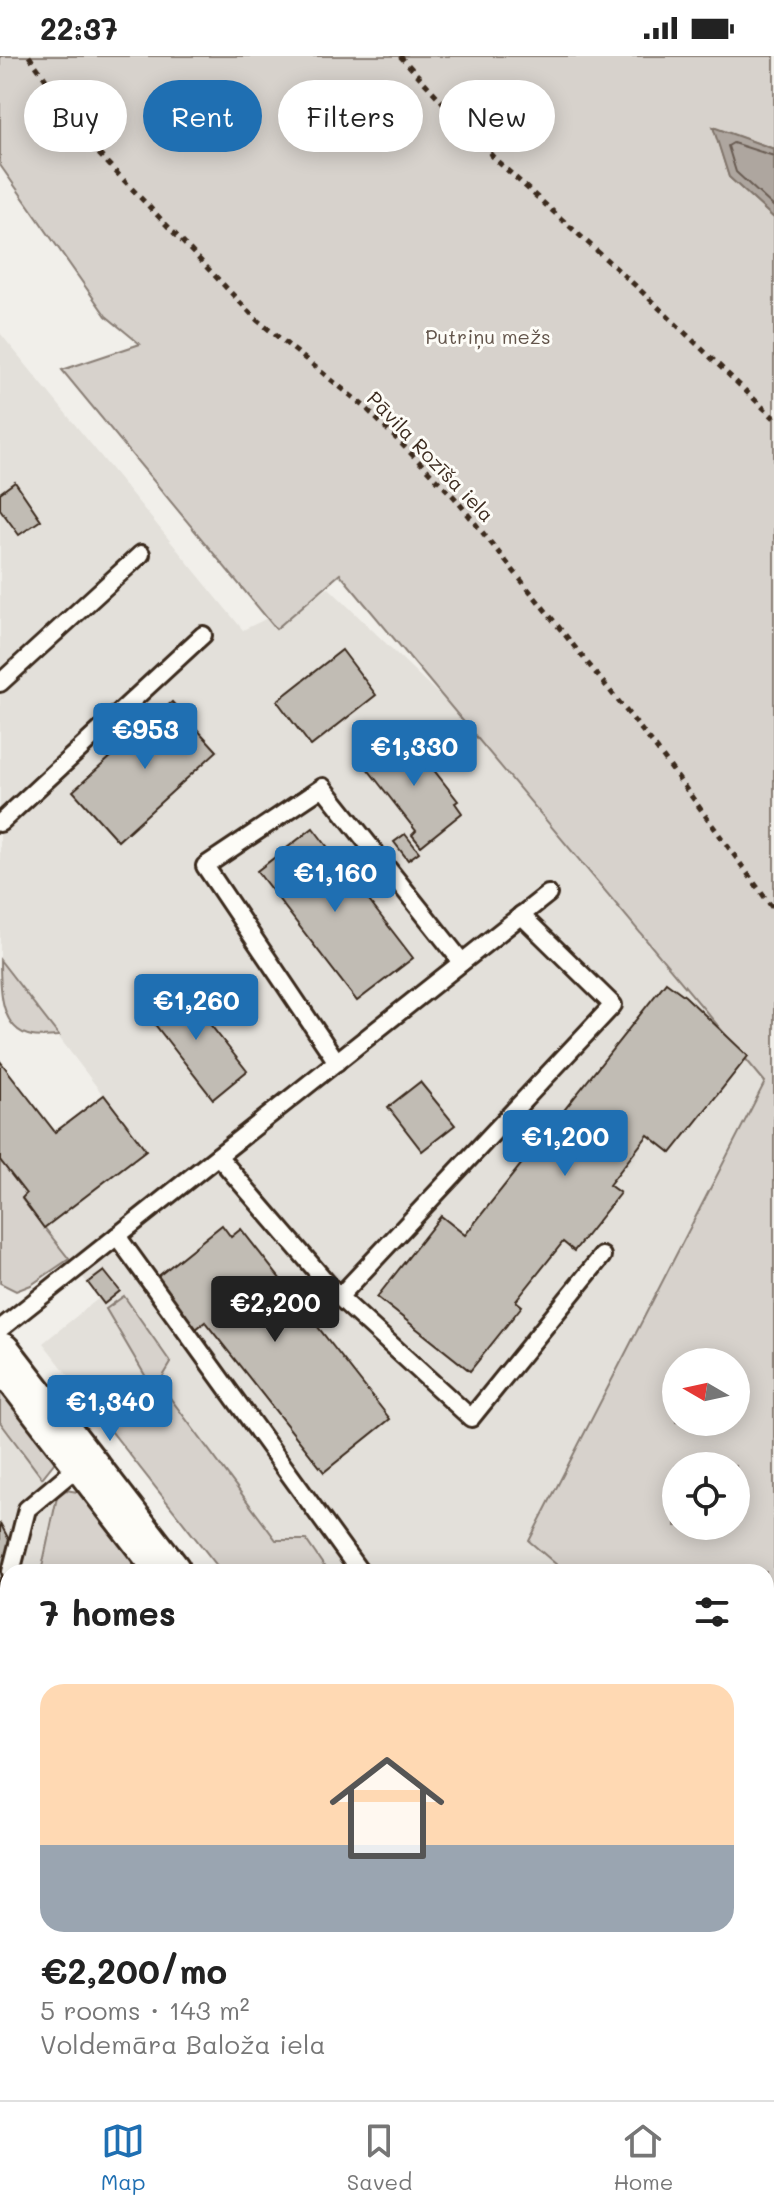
<!DOCTYPE html>
<meta charset="utf-8">
<style>
body{margin:0;font-family:Mali,sans-serif;background:#f6f6f6;color:#222;height:100vh;display:flex;flex-direction:column;font-size:30px;white-space:nowrap}
*{box-sizing:border-box;margin:0}
p{font-size:26px;color:#767676}
.icon{flex:none;width:44px;height:44px;fill:none;stroke:currentColor;stroke-width:2;stroke-linecap:round;stroke-linejoin:round}
.map{position:relative;flex:1;overflow:hidden}
.drawer{position:absolute;left:0px;top:1508px;width:774px;height:536px;display:flex;flex-direction:column;background:#fff;border-radius:24px 24px 0 0;box-shadow:0 4px 20px #0003}
.drawer>*{flex:none}
.banner{position:absolute;left:24px;top:24px;width:726px;height:72px;display:flex;gap:16px}
.needle{width:52px;rotate:279deg}
.controls{position:absolute;left:662px;top:1292px;display:grid;gap:16px}
.controls a{display:grid;place-items:center;width:88px;height:88px;border-radius:50%;background:#fff;box-shadow:0 4px 20px #0003;font-size:40px}
.price{position:absolute;translate:-50% -68px;padding:0 18px;border-radius:8px;background:#1f6fb2;color:#fff;font-size:26px;line-height:52px;filter:drop-shadow(0 2px 4px #0008)}
.price::after{content:'';position:absolute;left:50%;top:48px;width:24px;height:18px;margin-left:-12px;background:inherit;clip-path:polygon(0 0,100% 0,50% 100%)}
.price.selected{background:#222;color:#fff}
ul{padding:0;list-style:none}
li{display:grid;align-content:center;gap:16px;height:424px;padding:0 40px}
li+li{border-top:2px solid #e0e0e0}
li span{display:grid;place-items:center;height:248px;border-radius:24px;color:#555}
li>.icon{margin-inline-start:auto}
span .icon{width:144px;height:144px;fill:#fffc;stroke-width:1}
li b{font-size:34px}
h2{display:flex;justify-content:space-between;align-items:center;height:96px;padding:0 40px;font-size:34px}
.chip{padding:0 28px;border-radius:36px;background:#fff;box-shadow:0 4px 20px #0003;font-size:28px;line-height:72px}
.chip.selected{background:#1f6fb2;color:#fff}
.status{display:flex;justify-content:space-between;align-items:center;height:56px;padding:0 40px;background:#fff;direction:ltr}
.status svg{height:22px;fill:currentColor}
.tabs{display:flex;justify-content:space-around;align-items:center;height:112px;border-top:2px solid #e0e0e0;background:#fff;font-size:22px;color:#767676}
.tabs a{display:grid;justify-items:center;gap:4px}
.tabs .selected{color:#1f6fb2}
.map>svg:first-child{display:block}
.built{fill:#e3e0da}
.green{fill:#d7d2cc;stroke:#897e75;stroke-width:2;fill-rule:evenodd}
.water{fill:#aea69f;stroke:#80746b;stroke-width:2}
.lines{fill:none;stroke-linecap:round;stroke-linejoin:round}
.shore{stroke:#695c52;stroke-width:2}
.building{fill:#c1bcb4;stroke:#3b2a1e;stroke-width:2}
.lane-casing{stroke:#3b2a1e;stroke-width:22}
.secondary-casing{stroke:#3b2a1e;stroke-width:48}
.path{stroke:#3b2a1e;stroke-width:5;stroke-dasharray:6 6;stroke-linecap:butt}
.lane{stroke:#fdfcf7;stroke-width:16}
.secondary{stroke:#fdfcf7;stroke-width:42}
.labels{text-anchor:middle;dominant-baseline:central;stroke-width:6;stroke-linejoin:round;paint-order:stroke}
.park-label{font-size:20px;fill:#62544a;stroke:#fdfcf7}
.street-label{font-size:20px;fill:#3b2a1e;stroke:#fdfcf7}
</style>
<div class="status"><b>22:37</b><svg viewBox="0 0 49 12"><path d="M0 12V9h3v3zM5 12V6h3v6zM10 12V3h3v9zM15 12V0h3v12zM26 1h20v11H26zM47 4h2v5h-2z"/></svg></div>
<div class="map">
<svg width="774" height="2044" viewBox="0 0 774 2044">
<rect width="100%" height="100%" fill="#f1efea"/>
<filter id="ink" filterUnits="userSpaceOnUse"><feTurbulence type="fractalNoise" baseFrequency=".0125" numOctaves="2"/><feDisplacementMap in="SourceGraphic" scale="16" xChannelSelector="R" yChannelSelector="G"/><feConvolveMatrix kernelMatrix="1 2 1 2 8 2 1 2 1" color-interpolation-filters="sRGB"/></filter>
<g filter="url(#ink)">
<g class="built">
<polygon points="0,277 243,574 329,532 774,964 774,1166 676,1306 584,1516 222,1516 43,1287 99,1242 44,1172 145,1094 0,904"/>
<polygon points="0,1368 115,1516 8,1516 8,2036 523,2036 531,2044 0,2044"/>
</g>
<g class="green">
<path d="M0,0H774V93L714,72L729,121L774,162V2044H660L653,2036H766V1516H565L529,1485L765,1026L340,518L276,573L62,314L140,288L106,260L0,109ZM676,1306H736V1366H676ZM676,1410H736V1470H676Z"/>
<path d="M0,904L59,980C50,980 40,982 32,980C0,974 0,933 0,904Z"/>
<polygon points="0,1104 26,1138 22,1143 69,1203 31,1229 16,1235 0,1227"/>
<polygon points="124,1240 171,1307 159,1327 276,1484 306,1484 328,1516 222,1516 97,1357 146,1321 106,1253"/>
<polygon points="0,1326 53,1393 54,1407 42,1422 0,1366"/>
<polygon points="66,1434 83,1437 145,1516 41,1516 57,1441"/>
<polygon points="464,2036 577,2036 585,2044 468,2044"/>
</g>
<polygon class="water" points="713,71 774,93 774,162 729,121"/>
<g class="lines">
<polyline class="shore" points="774,100 733,87 728,90 736,116 774,151"/>
</g>
<g class="building">
<polygon points="15,426 41,464 19,479 0,453 0,437"/>
<polygon points="342,594 376,639 311,690 277,645"/>
<polygon points="172,646 217,695 118,785 73,735"/>
<polygon points="404,676 458,745 455,747 462,757 421,790 412,779 416,775 363,707"/>
<polygon points="313,772 413,902 357,945 257,815"/>
<polygon points="405,778 419,796 408,804 394,786"/>
<polygon points="666,926 685,940 748,1000 671,1097 648,1079 609,1129 620,1137 574,1195 563,1186 516,1245 522,1250 470,1315 377,1241 441,1160 465,1179"/>
<polygon points="179,929 247,1015 213,1043 146,957"/>
<polygon points="0,1005 55,1076 104,1039 146,1094 44,1172 22,1142 26,1138 0,1104"/>
<polygon points="420,1026 455,1069 422,1095 388,1051"/>
<polygon points="222,1169 231,1181 241,1173 390,1363 324,1416 205,1266 196,1273 156,1222"/>
<polygon points="104,1215 120,1235 104,1248 88,1227"/>
<polygon points="0,1467 20,1504 0,1515"/>
<polygon points="8,1672 8,1897 0,1883 0,1676"/>
<polygon points="8,2005 8,2036 442,2036 446,2044 0,2044 0,2009"/>
</g>
<g class="lines">
<g class="lane-casing">
<g id="lane">
<polyline points="0,627 141,498"/>
<polyline points="0,767 203,579"/>
<polyline points="337,1006 205,810 323,731 462,906"/>
<polyline points="218,1100 339,1241 613,949 521,859"/>
<polyline points="117,1180 360,1516"/>
<polyline points="339,1241 471,1362 602,1200"/>
<polyline points="0,1273 548,838"/>
<polyline points="11,1516 27,1453 82,1407"/>
<polyline points="0,1560 8,1529"/>
<polyline points="0,1948 7,1959 0,1962"/>
</g>
</g>
<g class="secondary-casing">
<g id="secondary">
<polyline points="0,1298 169,1516"/>
<polyline points="603,2036 610,2044"/>
</g>
</g>
<g class="path">
<polyline points="29,0 98,97 257,264 365,351 454,441 657,693 774,854"/>
<polyline points="400,0 496,104 637,231 774,362"/>
</g>
<use href="#lane" class="lane"/>
<use href="#secondary" class="secondary"/>
</g>
</g>
<g class="labels">
<g class="park-label">
<text x="488" y="280">Putriņu mežs</text>
</g>
<g class="street-label">
<text transform="translate(431 400) rotate(46)">Pāvila Rozīša iela</text>
</g>
</g>
</svg>
<div class="controls">
<a><svg class="needle" viewBox="-14 -14 28 28"><path d="M0-13l5 13h-10z" fill="#e53935"/><path d="M0 13l5-13h-10z" fill="#767676"/></svg></a>
<a><svg class="icon" aria-label="locate" viewBox="0 0 24 24"><circle cx="12" cy="12" r="6"/><path d="M12 2v4M12 18v4M2 12h4M18 12h4"/></svg></a>
</div>
<b class="price" style="left:145px;top:715px">€953</b>
<b class="price" style="left:414px;top:732px">€1,330</b>
<b class="price" style="left:335px;top:858px">€1,160</b>
<b class="price" style="left:196px;top:986px">€1,260</b>
<b class="price" style="left:565px;top:1122px">€1,200</b>
<b class="price selected" style="left:275px;top:1288px">€2,200</b>
<b class="price" style="left:110px;top:1387px">€1,340</b>
<div class="banner">
<a class="chip">Buy</a>
<a class="chip selected">Rent</a>
<a class="chip">Filters</a>
<a class="chip">New</a>
</div>
<section class="drawer">
<h2>7 homes<svg class="icon" aria-label="filters" viewBox="0 0 24 24"><path d="M4 7h16M4 17h16"/><circle cx="9" cy="7" r="2"/><circle cx="15" cy="17" r="2"/></svg></h2>
<ul>
<li><span style="background:linear-gradient(#ffd9b3 65%,#9aa5b1 0)"><svg class="icon" aria-label="home" viewBox="0 0 24 24"><path d="M3 11l9-7 9 7M6 9v11h12V9"/></svg></span><div><b>€2,200/mo</b><p>5 rooms · 143 m²</p><p>Voldemāra Baloža iela</p></div></li>
</ul>
</section>
</div>
<nav class="tabs">
<a class="selected"><svg class="icon" aria-label="map" viewBox="0 0 24 24"><path d="M3 6l6-2 6 2 6-2v14l-6 2-6-2-6 2zM9 4v14M15 6v14"/></svg>Map</a>
<a><svg class="icon" aria-label="saved" viewBox="0 0 24 24"><path d="M7 4h10v16l-5-4-5 4z"/></svg>Saved</a>
<a><svg class="icon" aria-label="home" viewBox="0 0 24 24"><path d="M3 11l9-7 9 7M6 9v11h12V9"/></svg>Home</a>
</nav>
